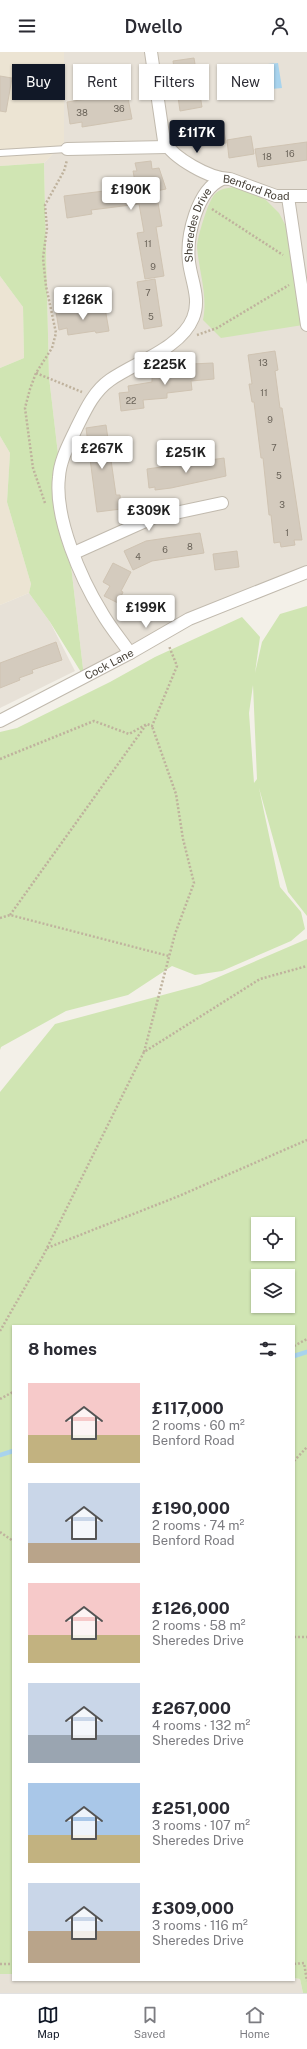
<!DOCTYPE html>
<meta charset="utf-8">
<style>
body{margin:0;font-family:"Public Sans",sans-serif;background:#f7f7f7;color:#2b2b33;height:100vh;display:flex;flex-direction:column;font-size:15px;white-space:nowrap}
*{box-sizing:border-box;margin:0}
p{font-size:13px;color:#7c7c81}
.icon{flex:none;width:22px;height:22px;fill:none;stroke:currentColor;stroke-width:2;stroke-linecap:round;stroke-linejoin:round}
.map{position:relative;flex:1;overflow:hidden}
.details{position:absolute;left:12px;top:1273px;width:283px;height:656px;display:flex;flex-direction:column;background:#fff;border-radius:0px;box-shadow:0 1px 3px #0004}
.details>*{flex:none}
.hud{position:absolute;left:12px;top:12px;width:283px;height:36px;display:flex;gap:8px}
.fabs{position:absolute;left:251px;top:1165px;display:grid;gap:8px}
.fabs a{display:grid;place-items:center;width:44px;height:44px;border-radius:0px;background:#fff;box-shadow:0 1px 3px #0004;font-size:20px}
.price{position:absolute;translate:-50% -34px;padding:0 9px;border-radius:4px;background:#fff;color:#222;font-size:13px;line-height:26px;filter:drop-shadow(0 1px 2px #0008)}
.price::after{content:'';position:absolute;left:50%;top:24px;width:12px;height:9px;margin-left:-6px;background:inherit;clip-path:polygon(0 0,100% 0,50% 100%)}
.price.on{background:#111827;color:#fff}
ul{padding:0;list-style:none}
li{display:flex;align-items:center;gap:12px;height:100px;padding:0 16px}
li span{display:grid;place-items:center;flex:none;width:112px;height:80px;border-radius:0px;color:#555}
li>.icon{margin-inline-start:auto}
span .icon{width:48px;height:48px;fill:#fffc;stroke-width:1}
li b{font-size:17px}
h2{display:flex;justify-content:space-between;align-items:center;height:48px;padding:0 16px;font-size:17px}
.pill{padding:0 14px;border-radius:0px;background:#fff;box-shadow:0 1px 3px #0004;font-size:14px;line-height:36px}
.pill.on{background:#111827;color:#fff}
header{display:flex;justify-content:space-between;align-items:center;height:52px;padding:0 16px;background:#fff;font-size:18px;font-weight:600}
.dock{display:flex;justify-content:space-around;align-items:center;height:56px;border-top:1px solid #e1e1e2;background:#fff;font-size:11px;color:#7c7c81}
.dock a{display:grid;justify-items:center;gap:2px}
.dock .on{color:#111827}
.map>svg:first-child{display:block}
.residential{fill:#e7e1d7}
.education{fill:#ece4d3}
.green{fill:#d0e5b3;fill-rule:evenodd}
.water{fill:#a8d3ed}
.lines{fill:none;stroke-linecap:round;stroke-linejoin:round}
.stream{stroke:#a8d3ed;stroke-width:4.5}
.building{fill:#d4cbbe;stroke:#cfc3b2}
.lane-casing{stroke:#c1baae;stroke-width:8}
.street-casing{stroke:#c1baae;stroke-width:14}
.path{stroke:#bfb29d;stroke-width:2.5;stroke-dasharray:2 2;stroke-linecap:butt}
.lane{stroke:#fff;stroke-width:6}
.street{stroke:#fff;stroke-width:12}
.labels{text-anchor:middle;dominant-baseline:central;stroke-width:3.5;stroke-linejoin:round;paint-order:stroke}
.number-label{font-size:9px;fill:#6a6359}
.street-label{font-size:11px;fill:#464037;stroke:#fff}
</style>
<header><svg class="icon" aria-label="menu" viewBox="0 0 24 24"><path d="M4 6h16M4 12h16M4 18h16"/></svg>Dwello<svg class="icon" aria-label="person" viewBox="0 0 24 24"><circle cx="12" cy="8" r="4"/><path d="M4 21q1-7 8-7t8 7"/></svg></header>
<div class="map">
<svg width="307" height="1941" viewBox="0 0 307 1941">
<rect width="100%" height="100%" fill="#f3f0e8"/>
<g class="residential">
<polygon points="64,0 307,0 307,523 163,580 84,625 49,325 44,111 64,90"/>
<polygon points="29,541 50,570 75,619 0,656 0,553"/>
<polygon points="0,1922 13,1922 13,1928 294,1928 294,1926 300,1927 303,1941 0,1941"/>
</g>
<g class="education">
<polygon points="0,0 64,0 64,90 44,111 0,114"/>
<polygon points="0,224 23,255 24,306 0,316"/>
<polygon points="0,384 10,401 7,450 31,532 29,541 0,553"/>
</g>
<g class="green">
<polygon points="44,111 49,325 84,625 50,570 29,541 31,532 7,450 10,401 0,384 0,316 24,306 23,255 0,224 0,114"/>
<path d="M236,135L266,148L279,161L288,178L303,273L221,286L203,268C208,243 199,220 197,195C197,186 208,150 214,143C220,136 227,136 236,135Z"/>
<path d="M307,554V864L288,840L259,736L280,835L301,860L305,877L291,889L222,919L195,923L172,914L128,943L66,959L1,995L0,998V680L17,676L110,630L155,605L242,565L260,585L255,621L262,590L280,562ZM253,633L257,727L254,731L249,661Z"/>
<path d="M307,887V1941H303L300,1927L294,1926V1274H13V1922H0V1040L55,972L200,933ZM258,1172H288V1202H258ZM258,1224H288V1254H258Z"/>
</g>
<polygon class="water" points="278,11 282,36 271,37 268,12"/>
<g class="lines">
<g class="stream">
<polyline points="294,1304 307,1300"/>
<polyline points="0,1403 13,1399"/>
</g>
</g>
<g class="building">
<polygon points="194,6 202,55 180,59 173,9"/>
<polygon points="0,24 12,26 6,60 0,59"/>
<polygon points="127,41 132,67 82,75 82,70 70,72 67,50"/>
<polygon points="223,73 226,91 202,94 199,76"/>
<polygon points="251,84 254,102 229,106 227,88"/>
<polygon points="307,90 307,108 258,115 255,97"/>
<polygon points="151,109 152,117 159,116 166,137 156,139 162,174 156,175 164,224 145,227 137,181 144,180 139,152 91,158 92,162 67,166 64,144 136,135 133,119 137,119 135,111"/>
<polygon points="155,227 162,274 144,277 137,230"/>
<polygon points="105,256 109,279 96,281 95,279 68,283 67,276 59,278 56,260"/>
<polygon points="275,299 278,318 275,319 280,356 282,356 302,488 294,488 295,493 281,495 280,490 274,491 271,463 269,463 263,406 261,406 254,350 252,350 249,332 252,332 248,303"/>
<polygon points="213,311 214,327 191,329 192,338 167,341 167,346 143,348 144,356 121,359 119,341 129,340 128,334 152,330 152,326 180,321 179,318 191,317 191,312"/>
<polygon points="106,373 116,443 120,443 121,457 97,460 86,376"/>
<polygon points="224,406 226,424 171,436 155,438 155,435 149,436 147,417"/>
<polygon points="200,481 204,501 152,509 133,518 124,499 146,489"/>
<polygon points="237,499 239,515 215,518 213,502"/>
<polygon points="113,511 131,520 121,539 123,540 118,551 104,544 110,534 103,530"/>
<polygon points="56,590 62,608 32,618 33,621 19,626 20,628 0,636 0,611"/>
</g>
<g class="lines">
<g class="lane-casing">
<polyline id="lane" points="0,101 67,97"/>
</g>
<g class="street-casing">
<g id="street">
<path id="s1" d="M151,0L164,89C173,106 210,127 230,127L276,144H307"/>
<polyline points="67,97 167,95"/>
<polyline points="288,145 307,273"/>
<polyline points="74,501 152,466 222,451"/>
<path id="s2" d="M130,601C121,588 110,575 102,561C81,527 54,466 59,425C60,408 69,392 76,377C85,359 93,340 110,328C136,310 181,296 193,266C201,247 191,228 189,210C186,184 197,138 222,127"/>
<path id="s3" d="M0,669L130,601L189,567L307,520"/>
</g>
</g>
<g class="path">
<polyline points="212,157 283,203"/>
<polyline points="197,283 217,276 289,233"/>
<polyline points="36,321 82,340"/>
<polyline points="45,451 33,416 25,356 30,337 36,321 52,296 56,281 46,234 43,206 47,176 45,153 64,119 67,108"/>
<polyline points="0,707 94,669 129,682 147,672 152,674 177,614 169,594"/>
<polyline points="10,863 146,673"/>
<polyline points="0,866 10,863 169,904"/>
<polyline points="144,1000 175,882 194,831 183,787 176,742 152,674"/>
<polyline points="47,1196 179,1144 307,1088"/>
<polyline points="0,1279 43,1204 144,1000 260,927 307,914"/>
<polyline points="294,1294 307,1287"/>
<polyline points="0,1347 13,1340"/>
<polyline points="294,1409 307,1395"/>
<polyline points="0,1480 13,1489"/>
<polyline points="294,1585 307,1585"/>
<polyline points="0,1912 13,1912"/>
<polyline points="294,1912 304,1911 307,1929"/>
</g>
<use href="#lane" class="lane"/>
<use href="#street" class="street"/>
</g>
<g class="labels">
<g class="number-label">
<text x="119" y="56">36</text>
<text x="82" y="60">38</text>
<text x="290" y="101">16</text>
<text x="267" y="104">18</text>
<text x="148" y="191">11</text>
<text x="153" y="214">9</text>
<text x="148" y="240">7</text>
<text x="151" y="264">5</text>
<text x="263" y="310">13</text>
<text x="264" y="340">11</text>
<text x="131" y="348">22</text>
<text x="270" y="367">9</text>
<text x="274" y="395">7</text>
<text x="279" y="423">5</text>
<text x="282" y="452">3</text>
<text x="287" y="480">1</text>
<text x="190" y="494">8</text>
<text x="165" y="497">6</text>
<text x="138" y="504">4</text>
</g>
<g class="street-label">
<text stroke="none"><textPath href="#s1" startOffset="196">Benford Road</textPath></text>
<text stroke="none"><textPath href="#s2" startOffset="506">Sheredes Drive</textPath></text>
<text stroke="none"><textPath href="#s3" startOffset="123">Cock Lane</textPath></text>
</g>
</g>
</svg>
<div class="fabs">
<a><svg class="icon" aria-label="locate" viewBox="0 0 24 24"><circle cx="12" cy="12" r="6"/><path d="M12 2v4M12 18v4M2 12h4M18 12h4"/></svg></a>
<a><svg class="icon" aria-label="layers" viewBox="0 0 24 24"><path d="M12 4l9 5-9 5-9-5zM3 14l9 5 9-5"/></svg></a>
</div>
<b class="price on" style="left:197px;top:102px">£117K</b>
<b class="price" style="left:131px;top:159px">£190K</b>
<b class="price" style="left:83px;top:269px">£126K</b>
<b class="price" style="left:165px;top:334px">£225K</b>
<b class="price" style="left:102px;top:418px">£267K</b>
<b class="price" style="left:186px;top:422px">£251K</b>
<b class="price" style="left:149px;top:480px">£309K</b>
<b class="price" style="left:146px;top:577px">£199K</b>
<div class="hud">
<a class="pill on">Buy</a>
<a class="pill">Rent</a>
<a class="pill">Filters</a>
<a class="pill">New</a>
</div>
<section class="details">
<h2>8 homes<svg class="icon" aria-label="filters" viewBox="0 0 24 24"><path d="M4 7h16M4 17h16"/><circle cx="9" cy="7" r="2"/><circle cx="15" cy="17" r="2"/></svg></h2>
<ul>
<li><span style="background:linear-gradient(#f6c9c9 65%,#c2b280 0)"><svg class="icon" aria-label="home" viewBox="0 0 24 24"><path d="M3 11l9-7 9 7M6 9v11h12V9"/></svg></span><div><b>£117,000</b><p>2 rooms · 60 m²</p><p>Benford Road</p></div></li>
<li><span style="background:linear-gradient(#c9d6e8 75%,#b9a48a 0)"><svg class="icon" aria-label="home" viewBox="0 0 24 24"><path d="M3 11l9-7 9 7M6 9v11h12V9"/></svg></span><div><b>£190,000</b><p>2 rooms · 74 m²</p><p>Benford Road</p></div></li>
<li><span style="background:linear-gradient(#f6c9c9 65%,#c2b280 0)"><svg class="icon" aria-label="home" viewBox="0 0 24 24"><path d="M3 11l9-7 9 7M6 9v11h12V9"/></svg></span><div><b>£126,000</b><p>2 rooms · 58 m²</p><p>Sheredes Drive</p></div></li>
<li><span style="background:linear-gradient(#c9d6e8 65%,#9aa5b1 0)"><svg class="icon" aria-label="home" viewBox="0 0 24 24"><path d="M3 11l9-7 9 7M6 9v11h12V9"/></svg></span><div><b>£267,000</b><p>4 rooms · 132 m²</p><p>Sheredes Drive</p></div></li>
<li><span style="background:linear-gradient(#a9c7e8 65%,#c2b280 0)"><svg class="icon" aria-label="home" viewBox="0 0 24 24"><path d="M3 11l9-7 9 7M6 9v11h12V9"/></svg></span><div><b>£251,000</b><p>3 rooms · 107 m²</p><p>Sheredes Drive</p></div></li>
<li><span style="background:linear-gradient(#c9d6e8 60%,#b9a48a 0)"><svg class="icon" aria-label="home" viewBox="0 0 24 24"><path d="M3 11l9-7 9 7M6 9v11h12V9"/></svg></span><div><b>£309,000</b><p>3 rooms · 116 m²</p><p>Sheredes Drive</p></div></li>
</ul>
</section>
</div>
<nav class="dock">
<a class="on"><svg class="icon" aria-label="map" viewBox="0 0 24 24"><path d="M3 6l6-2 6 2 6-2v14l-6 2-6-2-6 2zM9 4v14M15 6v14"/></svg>Map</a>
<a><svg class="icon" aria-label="saved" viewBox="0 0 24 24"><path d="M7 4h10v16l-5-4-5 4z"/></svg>Saved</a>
<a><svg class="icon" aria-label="home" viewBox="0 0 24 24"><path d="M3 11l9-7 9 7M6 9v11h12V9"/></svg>Home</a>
</nav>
